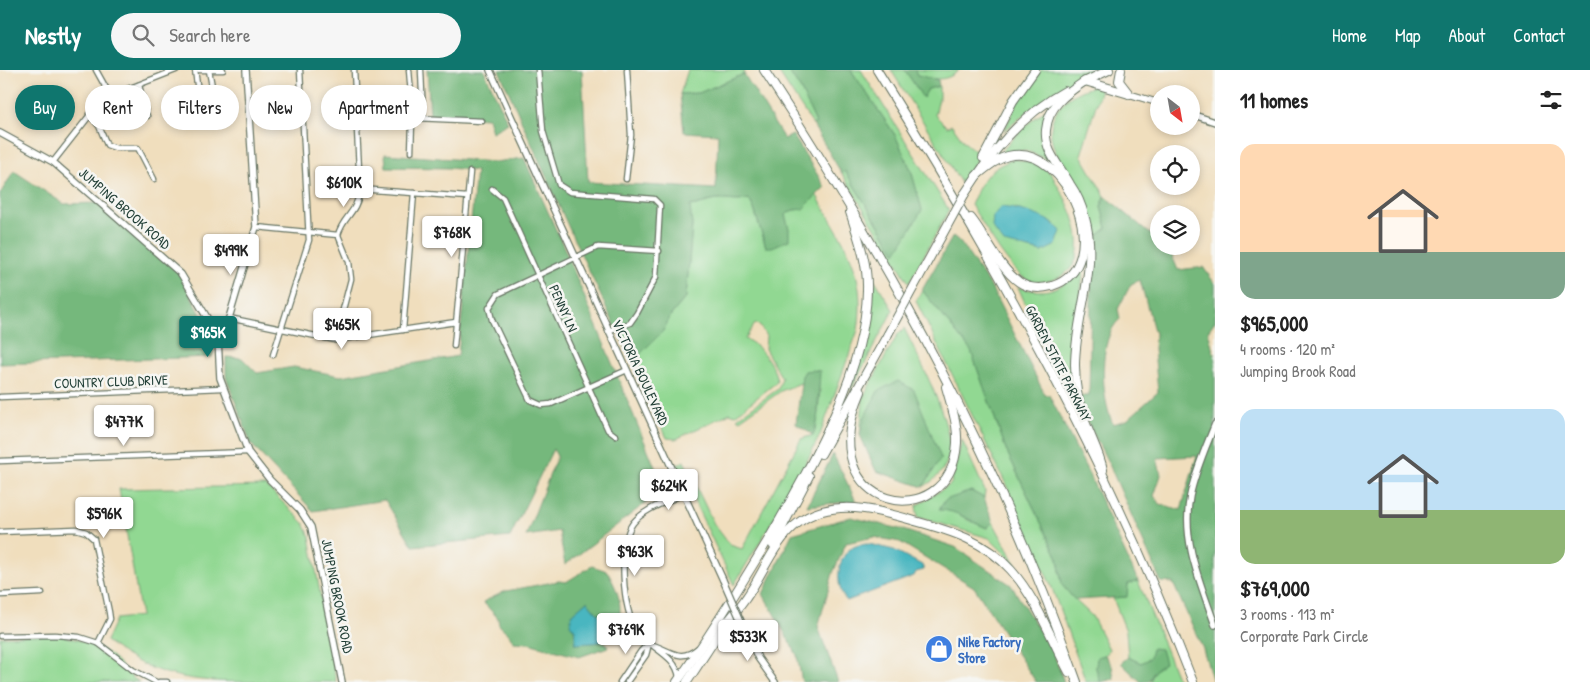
<!DOCTYPE html>
<meta charset="utf-8">
<style>
body{margin:0;font-family:"Patrick Hand",sans-serif;background:#f6f6f6;color:#222;height:100vh;display:flex;flex-direction:column;font-size:19px;white-space:nowrap}
*{box-sizing:border-box;margin:0}
p{font-size:16px;color:#767676}
.icon{flex:none;width:28px;height:28px;fill:none;stroke:currentColor;stroke-width:2;stroke-linecap:round;stroke-linejoin:round}
.map{position:relative;flex:1;overflow:hidden}
.side{display:flex;flex-direction:column;background:#fff;width:375px}
.side>*{flex:none}
.hud{position:absolute;left:15px;top:15px;width:475px;height:45px;display:flex;gap:10px}
.needle{width:32px;rotate:149deg}
.fabs{position:absolute;left:1150px;top:15px;display:grid;gap:10px}
.fabs a{display:grid;place-items:center;width:50px;height:50px;border-radius:50%;background:#fff;box-shadow:0 2px 8px #0003;font-size:25px}
.price{position:absolute;translate:-50% -42px;padding:0 11px;border-radius:5px;background:#fff;color:#222;font-size:16px;line-height:32px;filter:drop-shadow(0 1px 2px #0008)}
.price::after{content:'';position:absolute;left:50%;top:30px;width:15px;height:11px;margin-left:-8px;background:inherit;clip-path:polygon(0 0,100% 0,50% 100%)}
.price.on{background:#0f766e;color:#fff}
ul{padding:0;list-style:none}
li{display:grid;align-content:center;gap:10px;height:265px;padding:0 25px}
li span{display:grid;place-items:center;height:155px;border-radius:15px;color:#555}
li>.icon{margin-inline-start:auto}
span .icon{width:90px;height:90px;fill:#fffc;stroke-width:1}
li b{font-size:21px}
h2{display:flex;justify-content:space-between;align-items:center;height:60px;padding:0 25px;font-size:21px}
.chip{padding:0 18px;border-radius:22px;background:#fff;box-shadow:0 2px 8px #0003;font-size:18px;line-height:45px}
.chip.on{background:#0f766e;color:#fff}
header{display:flex;align-items:center;gap:30px;box-sizing:border-box;height:70px;padding:0 25px;background:#0f766e;color:#fff}
header strong{font-size:24px}
nav{display:flex;gap:28px;margin-inline-start:auto;font-size:18px}
.search{width:350px;height:45px;background:#f6f6f6;display:flex;align-items:center;gap:12px;box-sizing:border-box;padding:0 18px;border-radius:28px;color:#767676;font-size:19px}
main{display:flex;flex:1;min-height:0}
.map>svg:first-child{display:block}
.green{fill:#91d892;stroke:#588a63;fill-rule:evenodd}
.forest{fill:#74b87c;stroke:#4a7a58;fill-rule:evenodd}
.water{fill:#48b6c0;stroke:#347a7a}
.lines{fill:none;stroke-linecap:round;stroke-linejoin:round}
.street-casing{stroke:#687564;stroke-width:7}
.secondary-casing{stroke:#687564;stroke-width:8}
.highway-casing{stroke:#687564;stroke-width:10}
.street{stroke:#fff;stroke-width:4.5}
.secondary{stroke:#fff;stroke-width:5.5}
.highway{stroke:#fff;stroke-width:8}
.secondary-bridge-casing{stroke:#687564;stroke-width:8;stroke-linecap:butt}
.highway-bridge-casing{stroke:#687564;stroke-width:10;stroke-linecap:butt}
.secondary-bridge{stroke:#fff;stroke-width:5.5}
.highway-bridge{stroke:#fff;stroke-width:8}
.labels{text-anchor:middle;dominant-baseline:central;stroke-width:5;stroke-linejoin:round;paint-order:stroke}
.street-label{font-size:14px;fill:#1f3d34;stroke:#f6f6f2}
.shop-label{font-size:14px;font-weight:bold;fill:#366cbe;stroke:#f6f6f2;text-anchor:start}
</style>
<header>
<strong>Nestly</strong>
<div class="search"><svg class="icon" aria-label="search" viewBox="0 0 24 24"><circle cx="10" cy="10" r="6"/><path d="M15 15l6 6"/></svg>Search here</div>
<nav><a>Home</a><a>Map</a><a>About</a><a>Contact</a></nav>
</header>
<main>
<div class="map">
<svg width="1215" height="612" viewBox="0 0 1215 612">
<rect width="100%" height="100%" fill="#f6f6f2"/>
<filter id="ink" filterUnits="userSpaceOnUse"><feTurbulence type="fractalNoise" baseFrequency=".02" numOctaves="2"/><feDisplacementMap in="SourceGraphic" scale="10" xChannelSelector="R" yChannelSelector="G"/><feConvolveMatrix kernelMatrix="1 2 1 2 8 2 1 2 1" color-interpolation-filters="sRGB"/></filter>
<filter id="wash" filterUnits="userSpaceOnUse"><feTurbulence type="fractalNoise" baseFrequency=".0096" numOctaves="4" result="noise"/><feDisplacementMap in="SourceGraphic" scale="20" xChannelSelector="R" yChannelSelector="G"/><feGaussianBlur stdDeviation="1.12" result="paint"/><feColorMatrix in="noise" values="0 0 0 0 0 0 0 0 0 0 0 0 0 0 0 0 0 1.4 0 .05"/><feComposite in="paint" operator="in"/></filter>
<g filter="url(#wash)">
<rect width="100%" height="100%" fill="#f0debd"/>
<g class="green">
<polygon points="688,0 743,0 744,4 699,23 680,24"/>
<polygon points="777,0 788,0 801,20 816,53 813,55"/>
<polygon points="851,0 861,0 949,140 909,213 842,104 845,101 895,182 922,140 911,100 895,65"/>
<polygon points="891,0 905,0 923,27 928,19 939,16 939,29 935,45 947,57 952,55 964,72 979,84 963,116"/>
<path d="M915,0H959C946,13 933,9 917,5Z"/>
<polygon points="1041,0 1102,0 1054,21 1004,61 1017,32"/>
<path d="M1102,15L1081,85L1105,126L1101,137L1107,158L1092,170L1094,165C1089,149 1084,132 1078,117C1073,106 1062,96 1057,85C1038,48 1066,20 1102,15Z"/>
<path d="M1049,37C1042,57 1040,70 1048,90L1025,80L1000,83L1026,55Z"/>
<path d="M1014,89C1025,91 1040,94 1049,102C1053,105 1056,113 1059,118C1078,147 1095,201 1048,211C1039,213 1025,211 1019,204C1000,185 986,158 971,135C983,108 986,100 1014,89ZM1015,138L1055,154L1042,182L1029,179Z"/>
<path d="M816,124C844,174 867,200 858,260L820,365L799,407L734,515L677,395L684,391L714,454L730,475L742,479L801,369L813,365L817,353L820,320L802,306L803,312L781,321L740,350L737,348L778,319L782,308L765,279L766,266L759,255L755,254L745,269C759,274 776,297 777,312L735,345L730,343L676,369L667,368L632,292L663,261L671,245L686,227L692,155L689,136C699,135 708,131 717,130C729,129 737,133 749,129L754,139L766,177L789,159L785,145L793,140L803,139Z"/>
<path d="M1085,192L1072,279V318L1042,265L1041,247L1025,233L1018,217C1051,227 1065,217 1085,192Z"/>
<polygon points="875,210 893,240 850,322 866,264"/>
<polygon points="922,220 971,281 1007,382 1058,488 1062,515 1075,530 1092,546 1109,579 1105,585 1097,587 1096,598 1100,612 1086,612 1052,518 1003,408 916,231"/>
<path d="M904,258C918,287 954,354 949,385C946,400 935,410 923,417L941,388L860,365L863,327L898,264Z"/>
<polygon points="962,370 985,421 984,428 971,421 953,440 968,450 987,458 993,452 1016,495 989,468 918,447 916,436 951,414"/>
<path d="M266,416L304,453L310,467L336,612C314,612 290,612 267,612C203,612 157,612 106,571L116,549L141,546L119,419Z"/>
<polygon points="1138,511 1179,612 1150,612 1155,600 1150,588 1141,593 1128,587 1126,561 1113,528 1126,527 1128,514"/>
<path d="M55,564C75,569 98,574 114,588C123,596 128,606 139,612H0V567Z"/>
</g>
<g class="forest">
<polygon points="427,0 484,0 508,53 492,62 488,48 430,45"/>
<path d="M499,0H582L588,112L716,119L718,64L684,62L680,24L699,23L744,4L784,69L793,65L825,117L803,139L793,140L785,145L789,159V170L772,177H766L754,139L749,129C737,133 729,129 717,130C708,131 699,135 690,136L692,155L686,227L671,245L663,261L632,292L572,165Z"/>
<polygon points="788,0 851,0 895,65 911,100 922,140 896,183 845,101 842,104 813,55 816,53 801,20"/>
<polygon points="905,0 915,0 917,5 938,10 939,16 928,19 923,28"/>
<polygon points="385,84 495,92 524,88 566,182 662,414 656,425 565,495 559,461 526,466 557,386 553,379 510,467 413,476 385,430 313,441 251,374 226,307 226,287 242,288 257,303 294,297 341,306 458,286 476,101 450,98 386,97"/>
<polygon points="14,101 64,134 98,133 177,199 216,273 212,287 0,294 0,124"/>
<path d="M1105,126L1159,171V176H1165L1170,181L1178,200L1203,197L1215,214V251L1208,261L1215,288V612H1213L1203,579L1173,513L1161,512L1109,394L1074,326H1089L1092,170L1107,158L1101,137ZM1140,210L1155,264L1154,279L1158,322L1127,350L1113,354C1101,329 1097,269 1120,249L1118,239L1131,214ZM1197,386L1181,440L1160,434L1154,426L1161,405L1157,388Z"/>
<polygon points="953,166 960,172 991,217 1045,325 1049,325 1089,404 1138,511 1128,514 1127,527 1075,530 1062,515 1058,488 1007,382 971,281 922,220"/>
<polygon points="812,300 820,301 817,353 813,365 796,354 802,306 805,301"/>
<polygon points="898,311 914,320 941,388 923,417 876,401 860,365 864,348 878,321"/>
<polygon points="833,384 856,431 807,436"/>
<path d="M971,421L984,428L993,452L987,458C969,451 957,440 939,440L945,430Z"/>
<polygon points="851,447 900,459 955,477 1011,515 1053,582 1064,612 1036,612 974,517 900,472 874,467 846,473 833,503 818,557 838,612 802,612 797,585 763,524 792,464"/>
<path d="M592,496L607,501C622,528 622,536 617,567L610,565L613,551C600,549 595,541 587,531L572,544L576,574L605,572L608,577L579,587L528,573L514,572L508,563L499,555L498,548L483,532L506,521L559,511L566,512Z"/>
<polygon points="1152,578 1161,579 1165,593 1155,600 1149,611 1141,612 1121,593 1128,587 1141,593 1150,588"/>
<polygon points="1105,585 1112,596 1114,609 1100,612 1096,598 1097,587"/>
</g>
<g class="water">
<path d="M1001,137C1020,139 1049,146 1061,161L1056,175L1042,182L1004,173L992,157L993,146Z"/>
<path d="M869,474L894,480L922,495L924,500L916,502L914,506L847,531C835,519 836,490 850,479C856,475 862,474 869,474Z"/>
<path d="M587,531C595,541 600,549 614,551C607,576 598,572 576,574L575,560L570,554L572,544Z"/>
</g>
</g>
<g filter="url(#ink)">
<g class="lines">
<g class="street-casing">
<g id="street">
<polyline points="96,0 111,27"/>
<polyline points="195,0 200,36"/>
<polyline points="199,0 223,0"/>
<polyline points="209,0 215,33"/>
<polyline points="409,0 411,24"/>
<polyline points="421,0 423,47"/>
<polyline points="538,0 543,61 559,115 570,122 654,129 660,135 656,207 637,243 630,253 608,261"/>
<polyline points="139,15 147,46"/>
<polyline points="125,21 130,49"/>
<polyline points="89,44 99,56 107,75 116,78 138,78 154,109"/>
<polyline points="411,82 412,52 416,48 482,51"/>
<polyline points="53,92 97,36 120,22 176,0"/>
<polyline points="626,109 631,65 627,0"/>
<polyline points="360,119 467,127"/>
<polyline points="492,119 503,128 608,360 616,366"/>
<polyline points="256,157 338,165"/>
<polyline points="229,248 335,270 456,252"/>
<polyline points="403,260 414,123"/>
<path d="M335,270L351,209L349,192L338,165C343,146 357,144 360,119L354,0"/>
<polyline points="454,276 470,102"/>
<polyline points="273,285 309,170 300,0"/>
<polyline points="627,300 551,334 541,335 530,330 492,250 489,238 498,224 598,177 659,181"/>
<polyline points="0,327 223,318"/>
<polyline points="0,391 248,382"/>
<polyline points="0,462 76,459 86,462 94,469 109,542 110,549 98,573"/>
<polyline points="0,525 42,523"/>
<polyline points="0,566 55,565 79,567 98,573 133,600 156,612"/>
<path d="M653,575C672,581 680,593 698,578"/>
<path d="M679,608C677,585 649,578 637,561C622,542 618,472 633,453C645,438 667,432 683,424"/>
<polyline points="159,612 167,612"/>
<polyline points="620,612 641,581 649,573"/>
<polyline points="627,612 646,585 649,574"/>
</g>
</g>
<g class="secondary-casing">
<g id="secondary">
<polyline points="490,0 723,510"/>
<polyline points="1129,24 1159,33"/>
<polyline points="1191,44 1215,52"/>
<polyline points="0,63 53,92 181,204 215,261 218,269 220,308 248,382 270,410 300,440 311,457 342,612"/>
<polyline points="215,261 226,253 229,248 256,157 246,0"/>
<path d="M1215,354C1206,377 1195,401 1190,426C1181,471 1201,514 1215,555"/>
<polyline points="744,558 758,588 775,612"/>
</g>
</g>
<g class="highway-casing">
<g id="highway">
<path d="M764,0C890,192 1001,395 1077,612"/>
<path d="M877,0C998,194 1110,397 1193,612"/>
<polyline points="1121,0 1119,11 1129,24"/>
<polyline points="1084,12 1109,0"/>
<polyline points="983,88 1013,31 1035,0"/>
<path d="M964,125C991,83 1020,46 1065,21"/>
<path d="M971,148C987,168 998,197 1019,212C1029,219 1041,219 1052,216C1117,196 1068,71 1008,86C996,89 986,98 976,106"/>
<path d="M861,322C808,442 951,468 957,373C958,354 951,335 946,317"/>
<polyline points="821,384 888,264"/>
<path d="M1103,400C1100,384 1092,370 1086,354C1078,335 1075,315 1075,295C1075,245 1099,198 1085,148C1082,136 1077,124 1070,114C1060,96 1044,81 1046,60C1048,36 1066,24 1085,11L1129,24"/>
<polyline points="773,475 809,406"/>
<path d="M725,555C732,546 740,537 746,528C763,504 774,471 798,453C833,427 877,440 915,451C951,461 985,471 1011,500C1037,529 1051,569 1069,602"/>
<path d="M677,612C711,564 741,515 771,465C811,395 866,302 867,220C868,193 858,167 850,142"/>
<polyline points="687,612 727,551"/>
</g>
</g>
<use href="#street" class="street"/>
<use href="#secondary" class="secondary"/>
<use href="#highway" class="highway"/>
<g class="secondary-bridge-casing">
<polyline id="secondary-bridge" points="723,510 744,558"/>
</g>
<g class="highway-bridge-casing">
<polyline id="highway-bridge" points="888,264 964,125"/>
</g>
<use href="#secondary-bridge" class="secondary-bridge"/>
<use href="#highway-bridge" class="highway-bridge"/>
</g>
</g>
<defs>
<g id="shop-disc" transform="scale(1.4375)"><circle r="9.5" fill="#3f7fe0" stroke="#f6f6f2"/><path d="M-5-2.5h2.3a2.7 3.5 0 0 1 5.4 0H5L5.5 6h-11ZM-1.5-2.5h3a1.5 2.3 0 0 0-3 0Z" fill="#fff"/></g>
</defs>
<g fill-rule="evenodd">
<use href="#shop-disc" x="939" y="579"/>
</g>
<g class="labels">
<g class="street-label">
<text transform="translate(125 138) rotate(41)">JUMPING BROOK ROAD</text>
<text transform="translate(564 238) rotate(66)">PENNY LN</text>
<text transform="translate(1059 293) rotate(63)">GARDEN STATE PARKWAY</text>
<text transform="translate(641 302) rotate(65)">VICTORIA BOULEVARD</text>
<text transform="translate(111 311) rotate(-2)">COUNTRY CLUB DRIVE</text>
<text transform="translate(338 526) rotate(79)">JUMPING BROOK ROAD</text>
</g>
<g class="shop-label">
<text x="958" y="571">Nike Factory<tspan x="958" dy="16">Store</tspan></text>
</g>
</g>
</svg>
<div class="fabs">
<a><svg class="needle" viewBox="-14 -14 28 28"><path d="M0-13l5 13h-10z" fill="#e53935"/><path d="M0 13l5-13h-10z" fill="#767676"/></svg></a>
<a><svg class="icon" aria-label="locate" viewBox="0 0 24 24"><circle cx="12" cy="12" r="6"/><path d="M12 2v4M12 18v4M2 12h4M18 12h4"/></svg></a>
<a><svg class="icon" aria-label="layers" viewBox="0 0 24 24"><path d="M12 4l9 5-9 5-9-5zM3 14l9 5 9-5"/></svg></a>
</div>
<b class="price" style="left:344px;top:138px">$610K</b>
<b class="price" style="left:452px;top:188px">$768K</b>
<b class="price" style="left:231px;top:206px">$499K</b>
<b class="price" style="left:342px;top:280px">$465K</b>
<b class="price on" style="left:208px;top:288px">$965K</b>
<b class="price" style="left:124px;top:377px">$477K</b>
<b class="price" style="left:669px;top:441px">$624K</b>
<b class="price" style="left:104px;top:469px">$596K</b>
<b class="price" style="left:635px;top:507px">$963K</b>
<b class="price" style="left:626px;top:585px">$769K</b>
<b class="price" style="left:748px;top:592px">$533K</b>
<div class="hud">
<a class="chip on">Buy</a>
<a class="chip">Rent</a>
<a class="chip">Filters</a>
<a class="chip">New</a>
<a class="chip">Apartment</a>
</div>
</div>
<section class="side">
<h2>11 homes<svg class="icon" aria-label="filters" viewBox="0 0 24 24"><path d="M4 7h16M4 17h16"/><circle cx="9" cy="7" r="2"/><circle cx="15" cy="17" r="2"/></svg></h2>
<ul>
<li><span style="background:linear-gradient(#ffd9b3 70%,#7fa58c 0)"><svg class="icon" aria-label="home" viewBox="0 0 24 24"><path d="M3 11l9-7 9 7M6 9v11h12V9"/></svg></span><div><b>$965,000</b><p>4 rooms · 120 m²</p><p>Jumping Brook Road</p></div></li>
<li><span style="background:linear-gradient(#bfe0f5 65%,#8fb573 0)"><svg class="icon" aria-label="home" viewBox="0 0 24 24"><path d="M3 11l9-7 9 7M6 9v11h12V9"/></svg></span><div><b>$769,000</b><p>3 rooms · 113 m²</p><p>Corporate Park Circle</p></div></li>
</ul>
</section>
</main>
